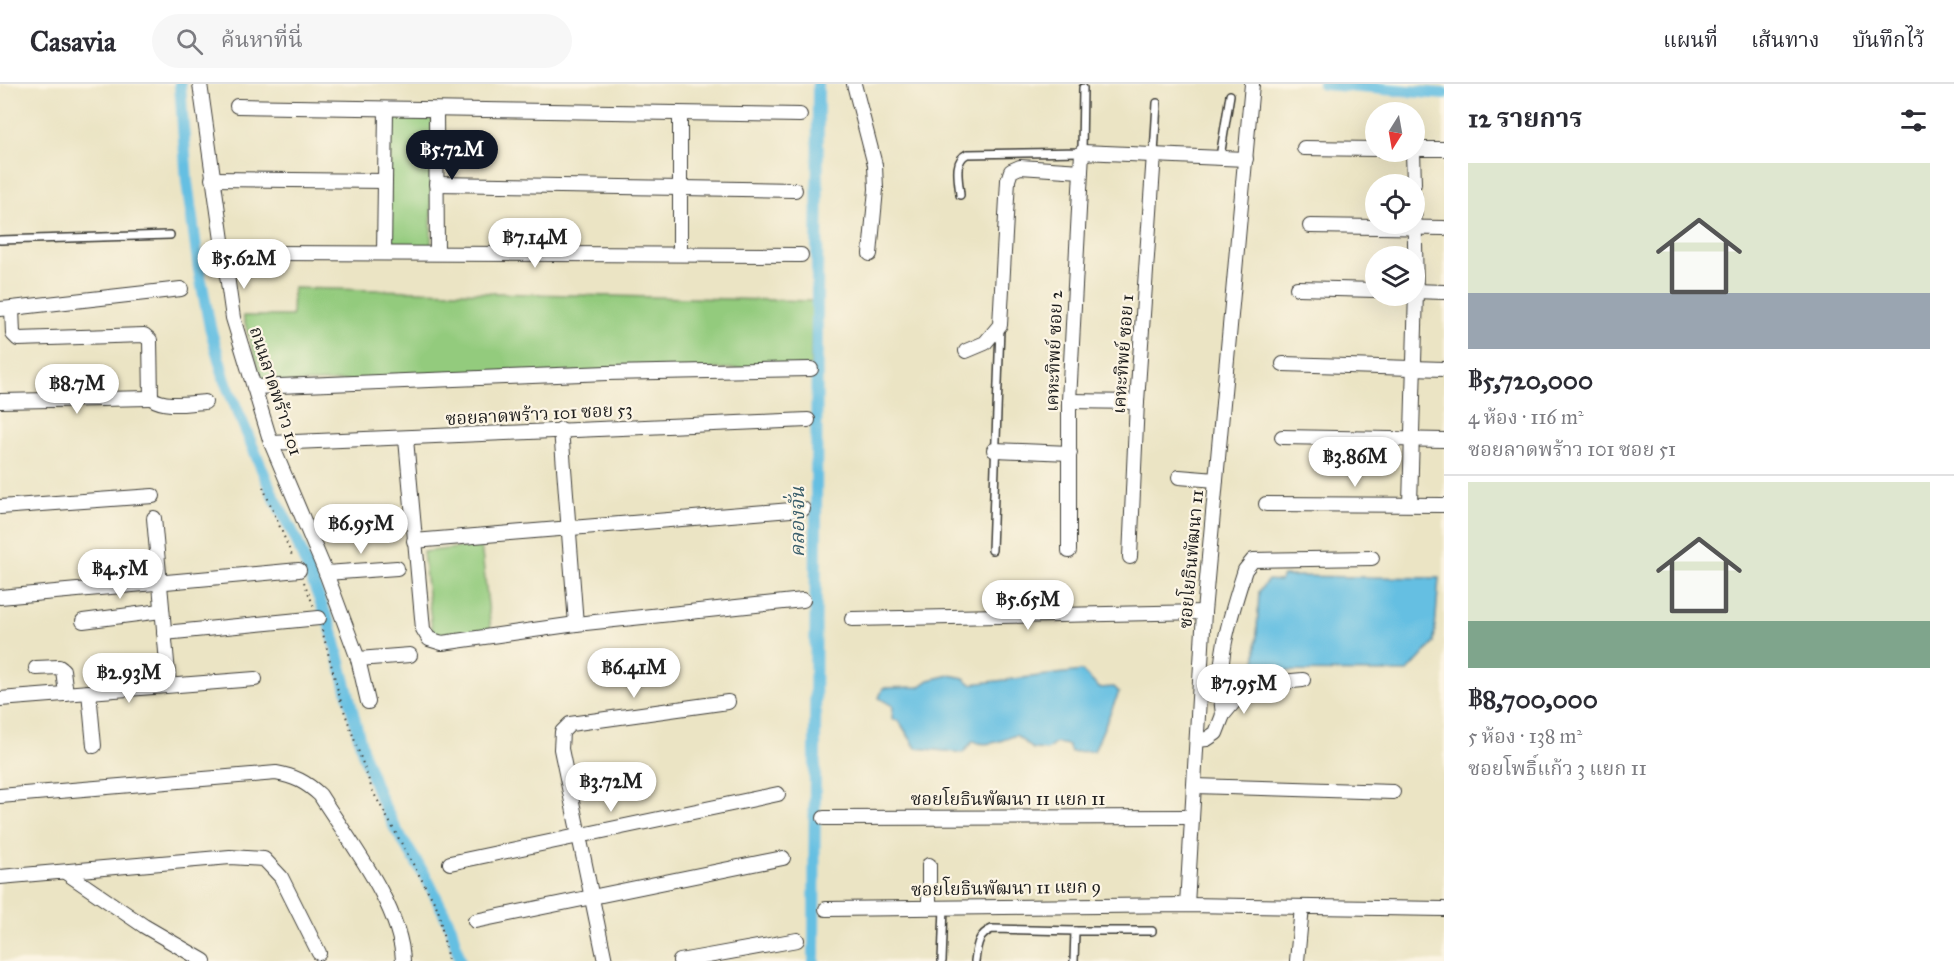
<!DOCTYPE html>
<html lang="th">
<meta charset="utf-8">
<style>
body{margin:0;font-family:"IM FELL Great Primer","Noto Serif Thai",serif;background:#f7f7f7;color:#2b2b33;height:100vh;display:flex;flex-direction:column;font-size:22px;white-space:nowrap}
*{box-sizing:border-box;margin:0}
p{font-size:20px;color:#7c7c81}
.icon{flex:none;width:33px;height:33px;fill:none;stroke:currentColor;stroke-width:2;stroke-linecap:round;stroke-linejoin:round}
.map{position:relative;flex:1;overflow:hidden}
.panel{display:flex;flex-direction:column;background:#fff;width:510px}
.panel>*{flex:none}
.needle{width:39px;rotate:191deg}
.controls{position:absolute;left:1365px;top:18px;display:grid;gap:12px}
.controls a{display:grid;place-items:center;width:60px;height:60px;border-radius:50%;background:#fff;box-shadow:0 6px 24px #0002;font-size:30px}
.price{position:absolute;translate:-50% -51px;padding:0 14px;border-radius:21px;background:#fff;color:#222;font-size:20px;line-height:39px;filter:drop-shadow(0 2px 3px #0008)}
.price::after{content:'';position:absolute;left:50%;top:36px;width:18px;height:14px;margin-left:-9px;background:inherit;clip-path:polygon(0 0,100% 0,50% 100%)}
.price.active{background:#111827;color:#fff}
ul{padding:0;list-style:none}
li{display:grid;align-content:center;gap:12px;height:318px;padding:0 24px}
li+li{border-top:2px solid #e1e1e2}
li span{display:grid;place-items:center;height:186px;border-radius:0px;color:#555}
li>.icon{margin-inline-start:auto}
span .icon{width:108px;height:108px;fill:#fffc;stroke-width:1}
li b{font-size:26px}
h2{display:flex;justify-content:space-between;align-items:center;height:72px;padding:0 24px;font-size:26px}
header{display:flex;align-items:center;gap:36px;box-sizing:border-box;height:84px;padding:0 30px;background:#fff;border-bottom:2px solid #e1e1e2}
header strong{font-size:28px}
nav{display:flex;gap:33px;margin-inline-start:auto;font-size:21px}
.search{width:420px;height:54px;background:#f7f7f7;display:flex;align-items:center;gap:15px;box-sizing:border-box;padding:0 21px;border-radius:33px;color:#7c7c81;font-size:22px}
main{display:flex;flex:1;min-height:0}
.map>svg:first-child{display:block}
.green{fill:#93cb7d;stroke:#58744c;stroke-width:1.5}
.water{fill:#65bfe2;stroke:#406e7f;stroke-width:1.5}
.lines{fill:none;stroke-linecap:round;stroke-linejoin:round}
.canal{stroke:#65bfe2;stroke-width:12}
.lane-casing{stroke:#3b3a35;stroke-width:10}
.street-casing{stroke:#3b3a35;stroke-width:16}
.path{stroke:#3b3a35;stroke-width:2;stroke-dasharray:1.5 4.5;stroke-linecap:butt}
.lane{stroke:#fff;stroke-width:7}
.street{stroke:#fff;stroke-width:14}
.labels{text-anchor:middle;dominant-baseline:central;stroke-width:4.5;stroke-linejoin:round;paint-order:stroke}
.street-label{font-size:18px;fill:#1c1c1c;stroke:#fcf5e5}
.water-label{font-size:20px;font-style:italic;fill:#395d6b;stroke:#fcf5e5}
</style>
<header>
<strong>Casavia</strong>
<div class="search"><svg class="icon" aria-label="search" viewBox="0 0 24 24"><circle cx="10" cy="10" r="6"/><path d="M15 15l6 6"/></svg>ค้นหาที่นี่</div>
<nav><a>แผนที่</a><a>เส้นทาง</a><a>บันทึกไว้</a></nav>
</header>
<main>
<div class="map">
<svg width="1444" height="877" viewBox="0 0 1444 877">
<rect width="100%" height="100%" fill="#fcf5e5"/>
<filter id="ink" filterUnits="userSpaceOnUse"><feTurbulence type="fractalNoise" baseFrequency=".0167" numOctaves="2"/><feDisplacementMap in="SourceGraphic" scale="12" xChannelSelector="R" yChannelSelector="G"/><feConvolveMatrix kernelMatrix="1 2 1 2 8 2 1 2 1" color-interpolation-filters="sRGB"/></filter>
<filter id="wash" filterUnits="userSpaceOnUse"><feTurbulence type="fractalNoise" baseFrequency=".008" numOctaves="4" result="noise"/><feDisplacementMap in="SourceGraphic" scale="24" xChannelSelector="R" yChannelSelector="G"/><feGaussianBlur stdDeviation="1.35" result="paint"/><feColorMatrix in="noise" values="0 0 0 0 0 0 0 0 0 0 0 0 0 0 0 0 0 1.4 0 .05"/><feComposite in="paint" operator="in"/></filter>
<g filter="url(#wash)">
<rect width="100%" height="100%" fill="#ebe4c4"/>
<g class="green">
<polygon points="389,34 432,34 431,164 389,164"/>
<polygon points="293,204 812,217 811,282 263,300 243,232 292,232"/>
<polygon points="481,461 491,546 433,553 423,468"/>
</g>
<g class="water">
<polygon points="1283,492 1439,494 1434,559 1407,588 1255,587 1259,507 1268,496 1280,497"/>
<path d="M1082,587L1099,604L1114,603L1119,608L1094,667L1071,668L1068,661L1056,659L1047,666L1033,665L1016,651C1003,656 986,664 973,657L963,669L916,664L899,637L892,635L893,622L879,614L883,604L919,603L929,596L950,591L964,594L971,600Z"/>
</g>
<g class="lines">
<g class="canal">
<polyline points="180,0 187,98 199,186 210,243 225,297 272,409 296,455 332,547 363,669 378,709 395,744 427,795 451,843 460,877"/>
<polyline points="1324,0 1444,10"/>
<polyline points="814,877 818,0"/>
</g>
</g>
</g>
<g filter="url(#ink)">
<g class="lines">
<g class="lane-casing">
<g id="lane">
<polyline points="1154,70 1157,19"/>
<polyline points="1220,73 1230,11"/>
<path d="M960,111C959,97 953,77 967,70L1082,68L1083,4"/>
<polyline points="0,156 170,151"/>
<polyline points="992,466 1000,244"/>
<polyline points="1075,847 1152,847"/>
<polyline points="942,877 944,823"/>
<path d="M975,877C977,863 977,851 992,845L1075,847L1074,877"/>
</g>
</g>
<g class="street-casing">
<g id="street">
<polyline points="200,0 233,234 271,359 326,489 358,575 368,618"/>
<polyline points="854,0 875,81 876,105 870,170"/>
<polyline points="237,22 800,31"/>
<polyline points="436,26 437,168"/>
<polyline points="680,30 680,170"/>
<polyline points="1304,64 1376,65"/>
<polyline points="1414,65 1444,65"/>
<polyline points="1413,68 1414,100"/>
<polyline points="212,95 385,97"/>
<polyline points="436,100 795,106"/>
<polyline points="1310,142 1444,144"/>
<polyline points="270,169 801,171"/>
<polyline points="384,169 386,25"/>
<polyline points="1297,204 1376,206"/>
<polyline points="1414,207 1444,208"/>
<polyline points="12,224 181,205"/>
<polyline points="0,225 12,224 13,250 18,255 144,251 150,256 151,314"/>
<polyline points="966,267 985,259 1000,241 1008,96 1011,87 1020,83 1081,87"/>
<polyline points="1283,280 1444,285"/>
<polyline points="254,303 607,289 811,285"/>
<path d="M151,314C166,324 187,319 205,318"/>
<polyline points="0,317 151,314"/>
<polyline points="1069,317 1137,318"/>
<polyline points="561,345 576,540"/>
<polyline points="1282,353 1444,356"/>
<polyline points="406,355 423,545 429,555 442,559 576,540 803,516"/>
<polyline points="271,359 808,336"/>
<polyline points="994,366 1070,369"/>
<polyline points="1179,393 1216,396"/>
<polyline points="1266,420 1444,421"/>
<polyline points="1410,420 1416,207 1414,111"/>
<polyline points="0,423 153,412"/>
<polyline points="154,434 169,601"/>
<polyline points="414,457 803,425"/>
<polyline points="1069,467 1069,317 1082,68 1246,75"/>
<polyline points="1130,473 1137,318 1154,70"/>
<polyline points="326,489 397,484"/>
<polyline points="0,513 299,486"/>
<polyline points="852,535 1204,528"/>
<polyline points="83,537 161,527"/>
<polyline points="164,549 319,534"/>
<polyline points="358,575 410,571"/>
<polyline points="36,584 59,583 63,586 66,610"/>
<polyline points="89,608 94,662"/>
<polyline points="0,615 255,595"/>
<path d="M1223,631C1215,578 1229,536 1245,486L1253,476L1372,474"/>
<polyline points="1197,656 1207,655 1216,649 1223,631 1248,601 1303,596"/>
<polyline points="1194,702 1393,708"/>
<path d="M0,712L276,689C294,692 306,698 320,711C349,757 401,822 403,877"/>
<polyline points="824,734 1192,733"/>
<polyline points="450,779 778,710"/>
<polyline points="65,788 144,842 204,877"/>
<polyline points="0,793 230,773 264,775 281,793 319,869"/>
<polyline points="1187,821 1204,528 1252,0"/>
<polyline points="929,823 929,781"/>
<polyline points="826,825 1187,821 1444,825"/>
<polyline points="475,837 783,774"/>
<polyline points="605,877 561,665 562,648 570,640 728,618"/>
<polyline points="680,877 797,856"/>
<polyline points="1297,877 1302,823"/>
</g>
</g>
<g class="path">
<polyline points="263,403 293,474"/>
<polyline points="304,498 314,523"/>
<polyline points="322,546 341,618 373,708 438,825 448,877"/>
</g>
<use href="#lane" class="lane"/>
<use href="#street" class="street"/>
</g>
</g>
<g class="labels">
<g class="street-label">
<text transform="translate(1054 267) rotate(-88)">เคหะทิพย์ ซอย 2</text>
<text transform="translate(1123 270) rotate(-86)">เคหะทิพย์ ซอย 1</text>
<text transform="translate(276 307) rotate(72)">ถนนลาดพร้าว 101</text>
<text transform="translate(539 330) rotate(-3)">ซอยลาดพร้าว 101 ซอย 53</text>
<text transform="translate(1191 475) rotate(-85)">ซอยโยธินพัฒนา 11</text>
<text x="1008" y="715">ซอยโยธินพัฒนา 11 แยก 11</text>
<text transform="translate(1006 804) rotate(-1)">ซอยโยธินพัฒนา 11 แยก 9</text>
</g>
<g class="water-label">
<text transform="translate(797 438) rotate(-90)">คลองจั่น</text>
</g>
</g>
</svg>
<div class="controls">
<a><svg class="needle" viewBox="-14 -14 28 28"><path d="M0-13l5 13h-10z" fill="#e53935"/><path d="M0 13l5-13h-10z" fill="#7c7c81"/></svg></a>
<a><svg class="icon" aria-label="locate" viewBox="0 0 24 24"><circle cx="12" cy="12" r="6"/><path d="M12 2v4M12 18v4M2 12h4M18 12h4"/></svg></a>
<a><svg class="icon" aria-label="layers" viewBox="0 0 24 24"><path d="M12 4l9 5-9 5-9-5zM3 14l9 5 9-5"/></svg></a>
</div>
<b class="price active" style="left:452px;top:97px">฿5.72M</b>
<b class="price" style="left:535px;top:185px">฿7.14M</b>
<b class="price" style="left:244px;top:206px">฿5.62M</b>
<b class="price" style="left:77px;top:331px">฿8.7M</b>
<b class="price" style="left:1355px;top:404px">฿3.86M</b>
<b class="price" style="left:361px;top:471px">฿6.95M</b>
<b class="price" style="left:120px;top:516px">฿4.5M</b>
<b class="price" style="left:1028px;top:547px">฿5.65M</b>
<b class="price" style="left:634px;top:615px">฿6.41M</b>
<b class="price" style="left:129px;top:620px">฿2.93M</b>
<b class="price" style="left:1244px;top:631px">฿7.95M</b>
<b class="price" style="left:611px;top:729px">฿3.72M</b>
</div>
<section class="panel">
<h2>12 รายการ<svg class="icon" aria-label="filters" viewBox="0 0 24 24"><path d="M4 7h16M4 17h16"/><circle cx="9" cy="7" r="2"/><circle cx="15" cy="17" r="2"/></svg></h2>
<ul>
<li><span style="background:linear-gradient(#dfe7d0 70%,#9aa5b1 0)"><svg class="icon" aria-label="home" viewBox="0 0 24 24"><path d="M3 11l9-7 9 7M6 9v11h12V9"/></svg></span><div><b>฿5,720,000</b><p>4 ห้อง · 116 m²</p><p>ซอยลาดพร้าว 101 ซอย 51</p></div></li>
<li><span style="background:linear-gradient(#dfe7d0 75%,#7fa58c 0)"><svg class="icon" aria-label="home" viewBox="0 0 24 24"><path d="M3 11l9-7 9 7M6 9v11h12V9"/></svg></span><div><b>฿8,700,000</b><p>5 ห้อง · 138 m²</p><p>ซอยโพธิ์แก้ว 3 แยก 11</p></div></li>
</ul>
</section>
</main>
